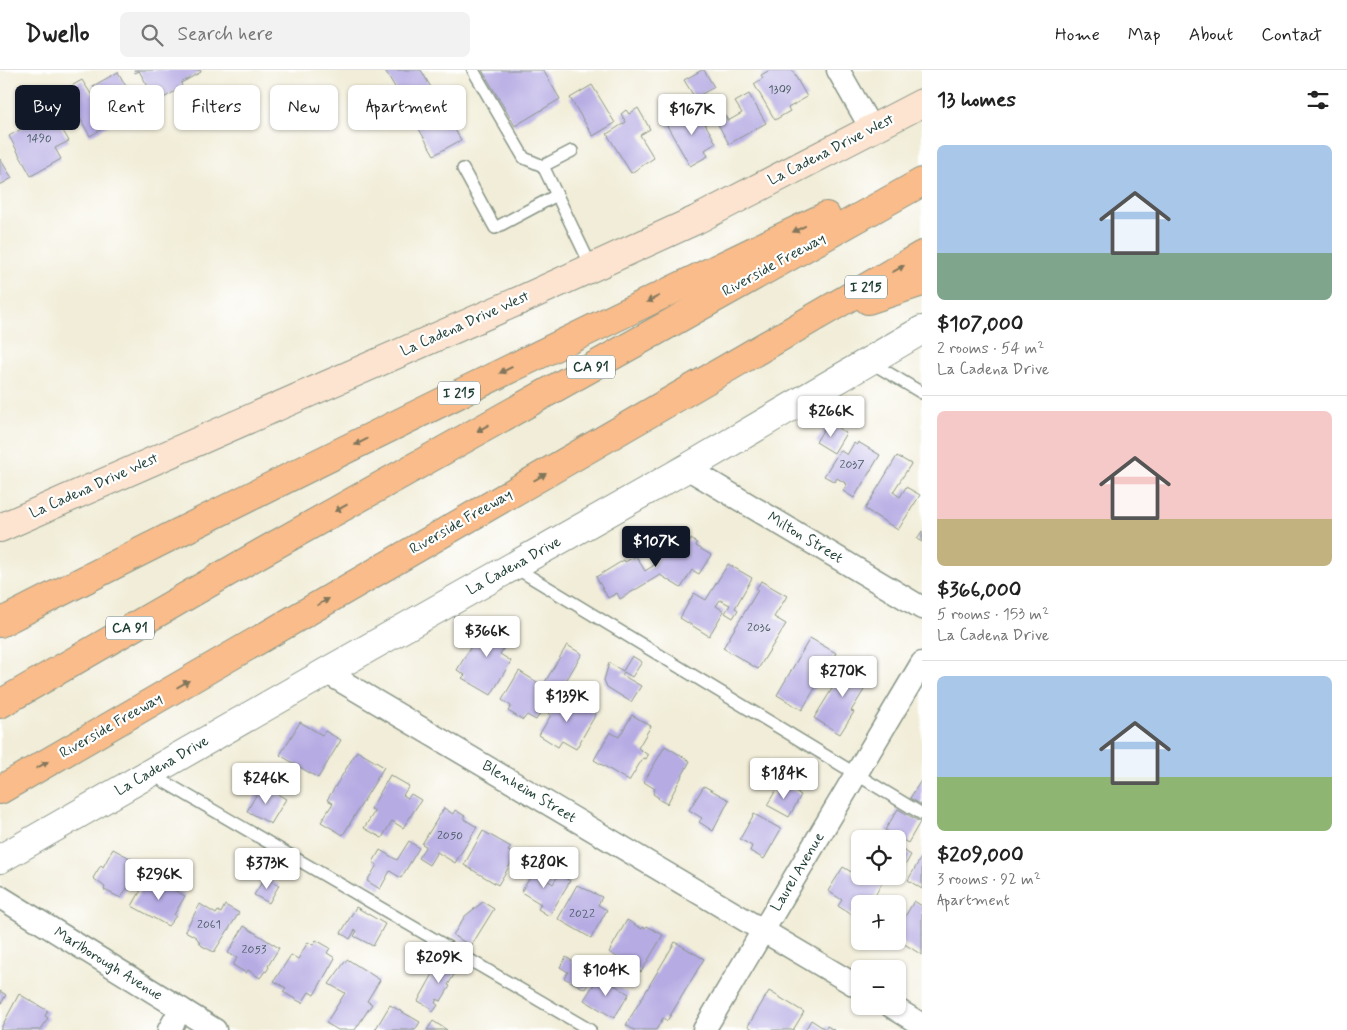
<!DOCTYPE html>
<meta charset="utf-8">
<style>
body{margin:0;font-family:Mynerve,sans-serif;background:#f2f2f2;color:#222;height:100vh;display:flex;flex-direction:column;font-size:19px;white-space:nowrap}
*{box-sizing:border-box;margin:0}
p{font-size:16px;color:#767676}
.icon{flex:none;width:28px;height:28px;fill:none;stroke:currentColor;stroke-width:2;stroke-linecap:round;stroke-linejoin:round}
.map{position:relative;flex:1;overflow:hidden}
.details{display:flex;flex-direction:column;background:#fff;width:425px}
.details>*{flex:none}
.guide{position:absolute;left:15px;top:15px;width:475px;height:45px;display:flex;gap:10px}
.fabs{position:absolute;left:851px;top:760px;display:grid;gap:10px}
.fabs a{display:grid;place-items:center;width:55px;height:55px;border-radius:8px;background:#fff;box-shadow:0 1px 4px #0004;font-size:25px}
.price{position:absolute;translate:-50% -42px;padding:0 11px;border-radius:5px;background:#fff;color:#222;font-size:16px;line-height:32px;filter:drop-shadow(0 1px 2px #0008)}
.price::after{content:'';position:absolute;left:50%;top:30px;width:15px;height:11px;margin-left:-8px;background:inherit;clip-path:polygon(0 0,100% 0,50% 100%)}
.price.active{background:#111827;color:#fff}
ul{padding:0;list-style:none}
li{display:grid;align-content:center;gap:10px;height:265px;padding:0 15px}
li+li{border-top:1px solid #e0e0e0}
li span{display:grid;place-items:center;height:155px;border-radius:8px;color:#555}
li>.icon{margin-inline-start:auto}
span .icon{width:90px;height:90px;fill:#fffc;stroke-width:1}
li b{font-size:21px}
h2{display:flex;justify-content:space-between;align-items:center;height:60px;padding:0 15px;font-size:21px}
.chip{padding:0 18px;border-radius:8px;background:#fff;box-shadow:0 1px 4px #0004;font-size:18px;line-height:45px}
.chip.active{background:#111827;color:#fff}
header{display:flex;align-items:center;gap:30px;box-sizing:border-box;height:70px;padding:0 25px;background:#fff;border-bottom:1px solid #e0e0e0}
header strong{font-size:24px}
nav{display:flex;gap:28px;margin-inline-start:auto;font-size:18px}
.search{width:350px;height:45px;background:#f2f2f2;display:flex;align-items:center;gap:12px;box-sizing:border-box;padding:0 18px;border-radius:8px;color:#767676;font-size:19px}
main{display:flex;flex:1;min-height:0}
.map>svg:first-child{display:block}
.building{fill:#b6abe3}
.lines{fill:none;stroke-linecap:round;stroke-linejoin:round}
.service-casing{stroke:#889586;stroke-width:14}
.minor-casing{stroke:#889586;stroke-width:25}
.tertiary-casing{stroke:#889586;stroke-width:30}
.secondary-casing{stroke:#889586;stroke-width:30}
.motorway-casing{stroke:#889586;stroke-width:30}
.service{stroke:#fff;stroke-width:11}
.minor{stroke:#fff;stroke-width:22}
.tertiary{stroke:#fff;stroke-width:28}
.secondary{stroke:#fde4d0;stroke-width:28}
.motorway{stroke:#f9bc8a;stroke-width:28}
.oneway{fill:#81765b}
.labels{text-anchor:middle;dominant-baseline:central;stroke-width:4.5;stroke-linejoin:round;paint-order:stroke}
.number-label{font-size:12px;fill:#455860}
.shield{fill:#fff;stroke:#627771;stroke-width:1}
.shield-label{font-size:14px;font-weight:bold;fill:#1f3d34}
.street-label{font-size:15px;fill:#1f3d34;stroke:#fff}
</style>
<header>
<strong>Dwello</strong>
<div class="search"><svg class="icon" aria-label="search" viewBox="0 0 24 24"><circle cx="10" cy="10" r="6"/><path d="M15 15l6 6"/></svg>Search here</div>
<nav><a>Home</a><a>Map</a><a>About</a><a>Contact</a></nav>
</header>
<main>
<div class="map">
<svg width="922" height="960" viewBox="0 0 922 960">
<rect width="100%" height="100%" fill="#fff"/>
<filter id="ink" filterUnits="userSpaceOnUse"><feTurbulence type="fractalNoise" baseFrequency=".02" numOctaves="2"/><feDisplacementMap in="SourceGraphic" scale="10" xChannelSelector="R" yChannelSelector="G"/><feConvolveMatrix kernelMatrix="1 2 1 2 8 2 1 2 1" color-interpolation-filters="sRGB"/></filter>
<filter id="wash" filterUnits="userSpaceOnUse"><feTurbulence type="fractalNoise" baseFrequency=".0096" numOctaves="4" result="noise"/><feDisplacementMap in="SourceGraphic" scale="20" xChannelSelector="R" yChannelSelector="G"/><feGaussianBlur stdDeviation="1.12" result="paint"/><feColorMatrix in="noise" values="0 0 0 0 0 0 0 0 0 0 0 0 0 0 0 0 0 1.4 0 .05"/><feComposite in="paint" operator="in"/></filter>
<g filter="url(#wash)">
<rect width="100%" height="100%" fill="#f1edd8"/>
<g id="blocks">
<g class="building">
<polygon points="134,0 200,0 201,2 181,13 182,17 157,32 139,1 135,3"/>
<polygon points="385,0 421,0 461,70 434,85"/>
<polygon points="482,0 543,0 560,29 515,56"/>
<polygon points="702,0 704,0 714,17 695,28 684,10"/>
<polygon points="770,0 792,0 807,27 788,38 790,41 775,50 754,14 763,8 761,5"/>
<polygon points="118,2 138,38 90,66 77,43 72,46 59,23 82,10 91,24 96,21 93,16"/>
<polygon points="592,15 615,53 593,66 570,28"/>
<polygon points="749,24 766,53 729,74 714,47 723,42 728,51 742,43 735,32"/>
<polygon points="53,27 66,50 59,54 69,71 55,78 61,89 31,106 9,66 38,49 32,39"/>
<polygon points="638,38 650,59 640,65 654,88 631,103 607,64 626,52 621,44 626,40 629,44"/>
<polygon points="696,38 716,73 705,80 708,86 690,96 666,54"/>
<polygon points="0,89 12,108 0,115"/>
<polygon points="828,352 846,363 834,383 816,372"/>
<polygon points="858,372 880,385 854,428 843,421 847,414 837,408 835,412 824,406 840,380 847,385 854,373 857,375"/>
<polygon points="897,386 911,394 893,422 900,427 906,417 920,425 898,460 865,439"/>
<polygon points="922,461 922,472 917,469"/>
<polygon points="673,462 690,472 691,469 697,473 696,476 711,485 699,504 692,500 681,518 660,505 620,529 617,523 608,528 596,507 624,490 625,492 636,486 645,501 653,496"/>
<polygon points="728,494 752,508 735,538 738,540 733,548 725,543 730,535 720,530 716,536 724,541 709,566 680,548 694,523 706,530"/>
<polygon points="761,511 787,526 774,547 786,554 758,599 723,578 758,520 756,519"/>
<polygon points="492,548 514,561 500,584 511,591 491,625 462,608 465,605 457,600 473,573 477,575"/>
<polygon points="810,568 836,583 802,640 777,625"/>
<polygon points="567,575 582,584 564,614 563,613 558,620 545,612"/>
<polygon points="632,586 642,592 632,607 624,602 622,605 641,616 631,632 607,617 604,610 609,593 623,601"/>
<polygon points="847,592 872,607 851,641 854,642 840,664 814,648 840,606 838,605 840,600 842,601"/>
<polygon points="519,601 553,622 536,650 527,645 523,650 508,641 511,636 502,630"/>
<polygon points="564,625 596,644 576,679 562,671 558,677 539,665 551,645 548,643 554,632 558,635"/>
<polygon points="632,645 651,656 638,678 648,685 646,689 643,688 629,711 594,690 610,662 619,667"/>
<polygon points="300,652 322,665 325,661 341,670 318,708 280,685"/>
<polygon points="665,676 690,691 667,734 658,729 659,728 653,724 655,719 644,712"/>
<polygon points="357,681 384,697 343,765 321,752 333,733 327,730"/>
<polygon points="390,705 409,716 403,725 408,728 411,724 421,730 403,758 392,751 382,768 364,758 375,741 371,739"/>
<polygon points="922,709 922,735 910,728"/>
<polygon points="780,714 801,725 789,747 767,735"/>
<polygon points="262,715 286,729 271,754 247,741"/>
<polygon points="704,716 729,730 713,761 699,752 702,748 689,740"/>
<polygon points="444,738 453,744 455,740 465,746 464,749 477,757 455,793 437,782 429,795 418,788 426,776 422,774"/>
<polygon points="898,739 920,752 908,773 885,760"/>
<polygon points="754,744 781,759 764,789 750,781 752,776 740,769"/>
<polygon points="483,761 511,777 508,781 516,785 498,815 464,795"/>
<polygon points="409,771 419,778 401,808 390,801 380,819 367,811 377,795 373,792 380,780 397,790"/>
<polygon points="898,777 911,785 899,806 898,805"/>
<polygon points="113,779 141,794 121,828 104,820 105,817 93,808 101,795 103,797"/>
<polygon points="922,786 922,819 908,810"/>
<polygon points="526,792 545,803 542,807 553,814 559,804 570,811 549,846 538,839 541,834 521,822 533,803 523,797"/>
<polygon points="843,797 858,806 860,802 860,806 886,806 870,834 860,834 860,850 838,836 842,830 828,821"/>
<polygon points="149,806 185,826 174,845 176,846 168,856 132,836"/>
<polygon points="265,807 279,815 269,833 254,825"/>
<polygon points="577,815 602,827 598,835 607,840 591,868 558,849"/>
<polygon points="914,831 922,836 922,885 898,870 898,859"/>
<polygon points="483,832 494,839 471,876 453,865 465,846"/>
<polygon points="200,834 216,844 218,841 221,843 225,835 239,843 214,882 202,876 196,867 185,861"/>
<polygon points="356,837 385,854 373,876 354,866 357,861 355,860 350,869 341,863"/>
<polygon points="627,850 642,859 643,857 645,858 647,856 663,865 641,902 609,882"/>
<polygon points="244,856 279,878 268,896 269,897 266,902 265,901 260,908 248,900 246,903 233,895 237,888 228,883"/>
<polygon points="316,870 330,878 327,883 335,888 314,925 309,922 302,933 283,922 286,918 274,911 291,885 298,889 308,872 313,875"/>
<polygon points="675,872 704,889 667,951 663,948 656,960 634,960 626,955"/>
<polygon points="443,886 459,896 448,915 450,916 441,931 437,929 435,933 438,935 433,942 430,940 431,938 418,931"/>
<polygon points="566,887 594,905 585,919 564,908 568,902 560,897"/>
<polygon points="347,889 380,910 367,931 372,934 355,960 338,960 326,953 345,923 329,914"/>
<polygon points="599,906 629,924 614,948 584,930"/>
<polygon points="0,921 6,925 0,935"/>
<polygon points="769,921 804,942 793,960 754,960 748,956"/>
<polygon points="19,924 48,941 45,946 48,948 41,960 0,960"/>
<polygon points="390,935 420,952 415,960 375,960"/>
<polygon points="811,950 825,959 827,956 834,960 805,960"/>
<polygon points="433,951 447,960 427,960"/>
</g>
</g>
</g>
<g filter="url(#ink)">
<use href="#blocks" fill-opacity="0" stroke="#889586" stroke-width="1"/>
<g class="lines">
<g class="service-casing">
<g id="service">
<polyline points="473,0 524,88 543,96"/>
<polyline points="572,81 543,96 592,198"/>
<polyline points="463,99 495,158 557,125"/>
<polyline points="870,292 922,323"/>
<polyline points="514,497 922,744"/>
<polyline points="151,704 590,960"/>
</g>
</g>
<g class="minor-casing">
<g id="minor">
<polyline points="838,0 871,58"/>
<polyline points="687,398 922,538"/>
<polyline points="326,602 860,918"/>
<polyline points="0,827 215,960"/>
<polyline points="891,936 922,955"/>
<polyline points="169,960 181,939"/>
<polyline points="704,960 922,593"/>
</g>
</g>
<g class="tertiary-casing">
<polyline id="tertiary" points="0,789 326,602 687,398 922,260"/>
</g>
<g class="secondary-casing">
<polyline id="secondary" points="0,458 523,229 696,150 922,33"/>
</g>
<g class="motorway-casing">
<g id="motorway">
<polyline points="868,230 922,212"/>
<path d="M0,553C273,413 549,279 826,146"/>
<polyline points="0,634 261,483 922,112"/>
<polyline points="0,720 922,185"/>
</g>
</g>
<use href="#service" class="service"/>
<use href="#minor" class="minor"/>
<use href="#tertiary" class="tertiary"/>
<use href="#secondary" class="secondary"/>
<use href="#motorway" class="motorway"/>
</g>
<defs><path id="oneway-solid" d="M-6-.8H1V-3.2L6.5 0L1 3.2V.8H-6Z" transform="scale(1.25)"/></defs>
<g class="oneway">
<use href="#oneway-solid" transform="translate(799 159) rotate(154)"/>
<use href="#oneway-solid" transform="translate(898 199) rotate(-30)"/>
<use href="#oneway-solid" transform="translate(653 229) rotate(154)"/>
<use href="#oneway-solid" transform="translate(506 300) rotate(154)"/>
<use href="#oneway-solid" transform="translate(483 358) rotate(151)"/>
<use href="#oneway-solid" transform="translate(361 372) rotate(154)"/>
<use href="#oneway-solid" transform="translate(540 407) rotate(-30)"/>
<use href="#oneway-solid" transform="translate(341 438) rotate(151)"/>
<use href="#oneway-solid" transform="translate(323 532) rotate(-30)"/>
<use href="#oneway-solid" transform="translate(183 614) rotate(-30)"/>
<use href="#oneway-solid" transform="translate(42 695) rotate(-30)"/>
</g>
</g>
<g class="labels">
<g class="number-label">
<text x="780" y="20">1309</text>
<text x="39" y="69">1490</text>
<text x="852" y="395">2037</text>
<text x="759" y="558">2036</text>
<text x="450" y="766">2050</text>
<text x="582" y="844">2022</text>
<text x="209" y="855">2061</text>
<text x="254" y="880">2053</text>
</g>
<g class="shield">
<rect x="845" y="205.5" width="42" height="23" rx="4"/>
<rect x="567" y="285.5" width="48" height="23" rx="4"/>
<rect x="438" y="311.5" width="42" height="23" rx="4"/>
<rect x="106" y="546.5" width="48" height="23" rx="4"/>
</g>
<g class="shield-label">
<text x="866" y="217">I 215</text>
<text x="591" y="297">CA 91</text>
<text x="459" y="323">I 215</text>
<text x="130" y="558">CA 91</text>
</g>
<g class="street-label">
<text transform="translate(831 80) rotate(-27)">La Cadena Drive West</text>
<text transform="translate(774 195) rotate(-29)">Riverside Freeway</text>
<text transform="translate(465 254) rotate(-24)">La Cadena Drive West</text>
<text transform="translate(94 416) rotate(-24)">La Cadena Drive West</text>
<text transform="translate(461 452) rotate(-30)">Riverside Freeway</text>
<text transform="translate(805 468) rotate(31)">Milton Street</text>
<text transform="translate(514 496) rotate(-29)">La Cadena Drive</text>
<text transform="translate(111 656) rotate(-30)">Riverside Freeway</text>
<text transform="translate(162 696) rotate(-30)">La Cadena Drive</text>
<text transform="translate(529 722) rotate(31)">Blenheim Street</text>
<text transform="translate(798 802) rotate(-59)">Laurel Avenue</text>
<text transform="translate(108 894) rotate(32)">Marlborough Avenue</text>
</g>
</g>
</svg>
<div class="fabs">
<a><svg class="icon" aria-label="locate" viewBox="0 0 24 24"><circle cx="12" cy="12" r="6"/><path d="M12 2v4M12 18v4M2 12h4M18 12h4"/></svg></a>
<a>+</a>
<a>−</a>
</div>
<b class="price" style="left:692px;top:66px">$167K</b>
<b class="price" style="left:831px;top:368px">$266K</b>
<b class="price active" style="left:656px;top:498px">$107K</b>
<b class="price" style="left:487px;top:588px">$366K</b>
<b class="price" style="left:843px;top:628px">$270K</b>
<b class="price" style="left:567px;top:653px">$139K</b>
<b class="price" style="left:784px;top:730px">$184K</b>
<b class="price" style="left:266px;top:735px">$246K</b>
<b class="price" style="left:544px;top:819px">$280K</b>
<b class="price" style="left:267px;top:820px">$373K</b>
<b class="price" style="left:159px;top:831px">$296K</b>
<b class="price" style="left:439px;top:914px">$209K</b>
<b class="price" style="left:606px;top:927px">$104K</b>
<div class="guide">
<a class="chip active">Buy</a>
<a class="chip">Rent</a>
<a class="chip">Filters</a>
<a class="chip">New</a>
<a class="chip">Apartment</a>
</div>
</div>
<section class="details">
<h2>13 homes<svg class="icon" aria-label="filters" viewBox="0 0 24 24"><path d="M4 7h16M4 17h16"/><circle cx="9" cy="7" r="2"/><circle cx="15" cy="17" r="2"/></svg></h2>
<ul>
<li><span style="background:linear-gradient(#a9c7e8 70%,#7fa58c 0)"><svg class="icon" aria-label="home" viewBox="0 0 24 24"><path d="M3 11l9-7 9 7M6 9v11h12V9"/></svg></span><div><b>$107,000</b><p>2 rooms · 54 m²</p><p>La Cadena Drive</p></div></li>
<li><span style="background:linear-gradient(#f6c9c9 70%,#c2b280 0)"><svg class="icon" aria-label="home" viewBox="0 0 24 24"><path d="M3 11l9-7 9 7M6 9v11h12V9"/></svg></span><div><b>$366,000</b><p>5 rooms · 153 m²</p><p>La Cadena Drive</p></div></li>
<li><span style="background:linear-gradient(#a9c7e8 65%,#8fb573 0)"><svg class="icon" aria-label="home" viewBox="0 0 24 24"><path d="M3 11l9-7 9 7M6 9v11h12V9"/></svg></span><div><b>$209,000</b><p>3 rooms · 92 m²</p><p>Apartment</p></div></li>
</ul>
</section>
</main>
